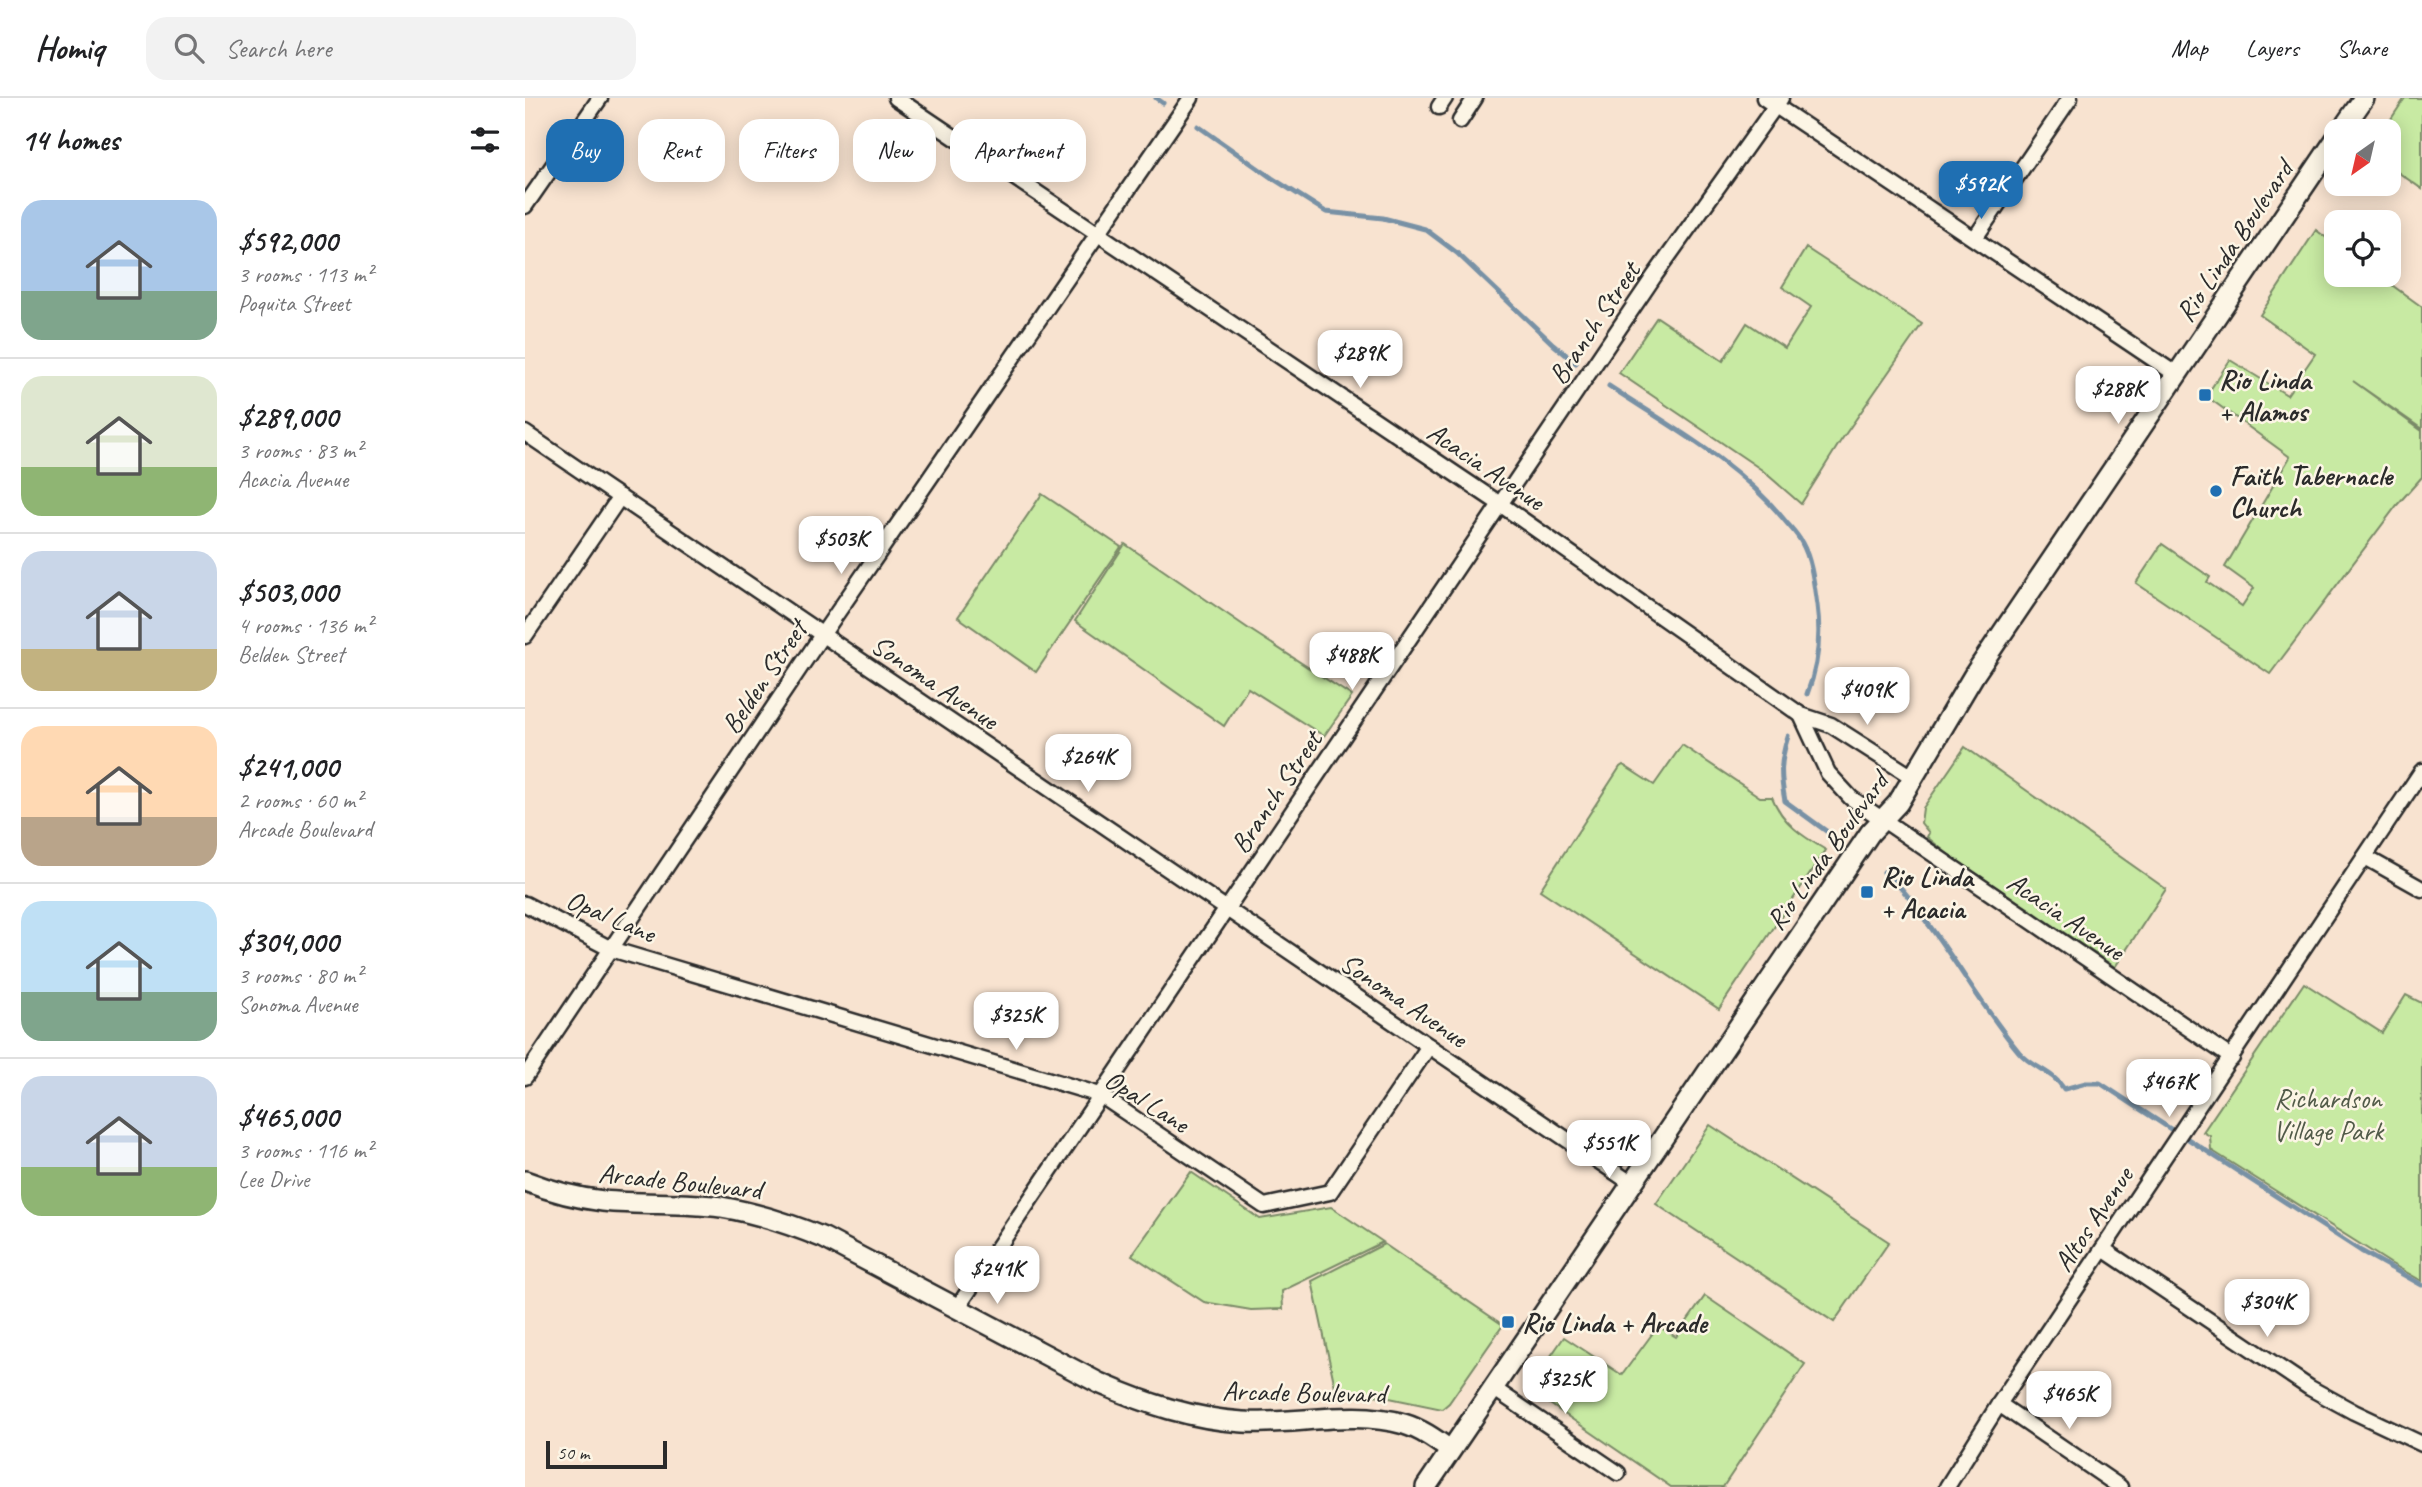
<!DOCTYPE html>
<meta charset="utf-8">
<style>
body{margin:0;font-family:Caveat,sans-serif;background:#f2f2f2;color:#202124;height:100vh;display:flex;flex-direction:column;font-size:26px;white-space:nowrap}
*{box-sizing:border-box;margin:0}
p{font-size:23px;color:#757577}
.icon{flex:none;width:38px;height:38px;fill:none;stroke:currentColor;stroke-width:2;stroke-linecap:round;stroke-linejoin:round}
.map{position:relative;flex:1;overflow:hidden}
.sheet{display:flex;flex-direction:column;background:#fff;width:525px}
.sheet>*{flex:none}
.hud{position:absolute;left:21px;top:21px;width:665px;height:63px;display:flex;gap:14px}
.needle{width:46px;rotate:214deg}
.controls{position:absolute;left:1799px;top:21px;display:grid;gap:14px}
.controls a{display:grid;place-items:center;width:77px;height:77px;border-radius:14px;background:#fff;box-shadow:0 4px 18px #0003;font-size:35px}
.scale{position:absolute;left:21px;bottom:18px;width:121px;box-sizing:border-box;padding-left:7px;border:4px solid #2b2b2b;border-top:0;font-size:19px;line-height:24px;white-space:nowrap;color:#2b2b2b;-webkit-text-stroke:5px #fcf5e5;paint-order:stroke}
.price{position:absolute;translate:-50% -60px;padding:0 16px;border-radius:14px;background:#fff;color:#222;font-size:23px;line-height:46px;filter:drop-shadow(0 2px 4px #0008)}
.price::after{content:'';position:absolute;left:50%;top:42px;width:21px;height:16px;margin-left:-10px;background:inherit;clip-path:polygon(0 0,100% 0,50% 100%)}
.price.active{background:#1f6fb2;color:#fff}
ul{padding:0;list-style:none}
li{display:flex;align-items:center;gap:21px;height:175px;padding:0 21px}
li+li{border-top:2px solid #e0e0e0}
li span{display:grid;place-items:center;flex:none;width:196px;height:140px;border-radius:21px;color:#555}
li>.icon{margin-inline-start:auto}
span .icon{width:84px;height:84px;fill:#fffc;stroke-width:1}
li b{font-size:30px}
h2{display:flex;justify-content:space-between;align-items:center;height:84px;padding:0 21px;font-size:30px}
.pill{padding:0 24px;border-radius:21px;background:#fff;box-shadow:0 4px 18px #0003;font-size:24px;line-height:63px}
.pill.active{background:#1f6fb2;color:#fff}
header{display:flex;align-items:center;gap:42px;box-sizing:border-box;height:98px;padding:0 35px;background:#fff;border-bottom:2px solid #e0e0e0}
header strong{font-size:33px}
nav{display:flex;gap:38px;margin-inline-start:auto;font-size:24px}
.search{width:490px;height:63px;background:#f2f2f2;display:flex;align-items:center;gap:18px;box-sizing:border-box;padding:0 24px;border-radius:21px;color:#757577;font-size:26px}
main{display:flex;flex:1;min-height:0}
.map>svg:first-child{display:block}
.green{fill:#c8eaa3;stroke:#7a8a67;stroke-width:2}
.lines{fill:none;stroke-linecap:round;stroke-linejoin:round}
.stream{stroke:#7891a5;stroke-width:5}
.street-casing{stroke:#2b2b2b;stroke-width:19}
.secondary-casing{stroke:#2b2b2b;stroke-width:24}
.street{stroke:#fcf5e5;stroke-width:14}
.secondary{stroke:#fcf5e5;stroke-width:19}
.poi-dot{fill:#1f6fb2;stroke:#fcf5e5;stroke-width:2.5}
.labels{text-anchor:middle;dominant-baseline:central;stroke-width:5;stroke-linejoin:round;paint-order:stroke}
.street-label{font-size:28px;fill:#2b2b2b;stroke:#fcf5e5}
.poi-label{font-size:28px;font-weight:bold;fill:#2b2b2b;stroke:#fcf5e5;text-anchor:start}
.park-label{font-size:28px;fill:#525b49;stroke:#fcf5e5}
</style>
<header>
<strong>Homiq</strong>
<div class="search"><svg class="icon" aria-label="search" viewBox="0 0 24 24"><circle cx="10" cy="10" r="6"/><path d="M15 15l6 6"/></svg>Search here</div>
<nav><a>Map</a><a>Layers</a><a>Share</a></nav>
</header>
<main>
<section class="sheet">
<h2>14 homes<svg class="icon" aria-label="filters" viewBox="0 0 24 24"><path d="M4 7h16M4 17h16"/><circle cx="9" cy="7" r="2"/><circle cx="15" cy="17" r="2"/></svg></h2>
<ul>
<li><span style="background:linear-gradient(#a9c7e8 65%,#7fa58c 0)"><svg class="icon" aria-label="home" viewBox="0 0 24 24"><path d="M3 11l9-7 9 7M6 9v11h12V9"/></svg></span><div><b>$592,000</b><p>3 rooms · 113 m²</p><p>Poquita Street</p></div></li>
<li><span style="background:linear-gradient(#dfe7d0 65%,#8fb573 0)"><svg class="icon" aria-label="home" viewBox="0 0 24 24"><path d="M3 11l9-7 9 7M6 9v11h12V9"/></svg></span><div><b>$289,000</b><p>3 rooms · 83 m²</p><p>Acacia Avenue</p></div></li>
<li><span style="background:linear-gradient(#c9d6e8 70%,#c2b280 0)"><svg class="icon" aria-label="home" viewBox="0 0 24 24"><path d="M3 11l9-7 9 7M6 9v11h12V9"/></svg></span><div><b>$503,000</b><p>4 rooms · 136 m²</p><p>Belden Street</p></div></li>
<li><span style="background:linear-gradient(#ffd9b3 65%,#b9a48a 0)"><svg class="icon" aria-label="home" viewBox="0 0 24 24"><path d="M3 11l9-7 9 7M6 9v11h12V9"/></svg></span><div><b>$241,000</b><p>2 rooms · 60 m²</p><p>Arcade Boulevard</p></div></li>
<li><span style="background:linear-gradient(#bfe0f5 65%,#7fa58c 0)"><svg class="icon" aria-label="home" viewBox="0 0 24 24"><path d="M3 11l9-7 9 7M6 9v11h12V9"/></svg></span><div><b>$304,000</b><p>3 rooms · 80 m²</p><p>Sonoma Avenue</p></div></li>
<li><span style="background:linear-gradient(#c9d6e8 65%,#8fb573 0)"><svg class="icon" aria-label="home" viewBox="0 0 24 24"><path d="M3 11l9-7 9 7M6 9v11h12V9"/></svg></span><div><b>$465,000</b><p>3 rooms · 116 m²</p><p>Lee Drive</p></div></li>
</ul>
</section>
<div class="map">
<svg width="1897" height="1389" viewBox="0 0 1897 1389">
<rect width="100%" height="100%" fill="#f8e3d0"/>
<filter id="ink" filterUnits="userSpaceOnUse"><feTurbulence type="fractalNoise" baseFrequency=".0143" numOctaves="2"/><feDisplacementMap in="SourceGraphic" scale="14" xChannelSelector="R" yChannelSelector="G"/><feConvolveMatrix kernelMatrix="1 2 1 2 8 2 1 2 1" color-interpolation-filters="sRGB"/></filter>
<g filter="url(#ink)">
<g class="green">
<polygon points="1880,0 1897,0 1897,91 1864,68 1864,33 1858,33"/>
<polygon points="1791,132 1811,147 1811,177 1853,177 1897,209 1897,331 1828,283 1897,333 1897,379 1872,407 1745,576 1611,485 1637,446 1685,479 1682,484 1717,508 1729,490 1700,469 1765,359 1681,298 1705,262 1762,297 1790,256 1735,217"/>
<polygon points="1281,150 1397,226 1315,344 1276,406 1237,372 1094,275 1132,219 1198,263 1222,225 1260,250 1286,209 1257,189"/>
<polygon points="517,396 596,449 511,574 433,519"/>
<polygon points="600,446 724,531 827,598 799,638 723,590 699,628 550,523"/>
<path d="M1157,647L1235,699H1247C1258,726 1277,738 1301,752L1194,911L1015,792L1095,669L1098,667L1129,687Z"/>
<polygon points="1440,649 1641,791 1590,869 1424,757 1402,739 1404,735 1396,725 1398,710"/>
<polygon points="1779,885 1857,935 1881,897 1897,905 1897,1183 1865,1165 1686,1052 1685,1038 1678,1034"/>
<polygon points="1185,1027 1364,1144 1309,1224 1131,1106"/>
<polygon points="666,1074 735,1121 806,1109 858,1144 757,1193 758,1211 726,1212 679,1204 607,1157"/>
<polygon points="859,1146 978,1227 924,1305 917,1311 850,1297 812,1298 787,1183"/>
<polygon points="1180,1198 1280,1266 1198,1389 1146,1389 1003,1291 1039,1239 1097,1277 1133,1228 1151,1239"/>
</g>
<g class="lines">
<g class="stream">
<polyline points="631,0 638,5"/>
<polyline points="673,28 747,80 801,114 858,120 900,131 932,155 1028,246 1051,265"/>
<path d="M1084,288C1145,328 1214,365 1261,424C1266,430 1273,437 1277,445C1287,463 1289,487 1292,507C1296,536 1293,568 1282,596"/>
<path d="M1263,638C1255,664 1255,677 1260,703L1308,738"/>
<path d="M1359,774C1378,789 1390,808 1404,827C1435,869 1461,914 1494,954C1507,970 1528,973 1539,991L1561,985H1575L1647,1032"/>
<polyline points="1663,1041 1836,1153 1897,1187"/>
</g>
<g class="street-casing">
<g id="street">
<polyline points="371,0 975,406 1276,617 1306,627 1389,680"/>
<polyline points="1239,0 1652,277"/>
<polyline points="914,9 920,0"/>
<polyline points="935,23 950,0"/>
<polyline points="0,108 75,0"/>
<polyline points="1450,140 1545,0"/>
<polyline points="0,335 1106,1085"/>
<polyline points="0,538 95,399"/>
<polyline points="1276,617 1303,675 1326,700 1707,960"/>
<polyline points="1840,759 1897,791"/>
<polyline points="0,806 86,851 575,997 739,1108 805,1094 904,948"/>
<polyline points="0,979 297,537 666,0"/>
<polyline points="1578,1151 1785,1290 1829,1314 1897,1346"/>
<polyline points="432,1210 1130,177 1256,0"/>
<polyline points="968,1290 1093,1375"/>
<polyline points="1474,1306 1595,1389"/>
<polyline points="1422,1389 1474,1306 1897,673"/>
</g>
</g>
<g class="secondary-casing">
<g id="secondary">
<polyline points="1816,33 1839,0"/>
<path d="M0,1083C26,1093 51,1100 78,1103C117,1107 157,1104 196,1109C232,1115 265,1126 299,1140L574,1285C620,1305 667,1321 718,1324C771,1327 828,1311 879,1326C896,1331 911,1342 925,1352"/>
<polyline points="901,1389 1345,735 1373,705 1449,577 1811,41"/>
</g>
</g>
<use href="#street" class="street"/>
<use href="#secondary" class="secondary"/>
</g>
</g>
<g class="poi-dot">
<rect x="1673" y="290" width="14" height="14" rx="3.5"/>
<circle cx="1691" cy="393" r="7"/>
<rect x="1335" y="787" width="14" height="14" rx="3.5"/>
<rect x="976" y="1217" width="14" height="14" rx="3.5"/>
</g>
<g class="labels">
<g class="street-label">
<text transform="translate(1709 143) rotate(-56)">Rio Linda Boulevard</text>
<text transform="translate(1069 225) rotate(-56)">Branch Street</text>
<text transform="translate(961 368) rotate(34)">Acacia Avenue</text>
<text transform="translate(239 579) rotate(-56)">Belden Street</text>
<text transform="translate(410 584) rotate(34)">Sonoma Avenue</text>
<text transform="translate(751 694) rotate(-56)">Branch Street</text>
<text transform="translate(1302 753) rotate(-54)">Rio Linda Boulevard</text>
<text transform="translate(86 818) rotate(23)">Opal Lane</text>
<text transform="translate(1541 818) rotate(34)">Acacia Avenue</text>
<text transform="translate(879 902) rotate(34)">Sonoma Avenue</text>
<text transform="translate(622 1003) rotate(32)">Opal Lane</text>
<text transform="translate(155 1083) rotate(6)">Arcade Boulevard</text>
<text transform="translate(1568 1121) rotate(-56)">Altos Avenue</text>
<text transform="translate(779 1294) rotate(1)">Arcade Boulevard</text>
</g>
<g class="poi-label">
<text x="1694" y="281">Rio Linda<tspan x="1694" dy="32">+ Alamos</tspan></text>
<text x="1705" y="377">Faith Tabernacle<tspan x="1705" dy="32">Church</tspan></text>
<text x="1356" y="778">Rio Linda<tspan x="1356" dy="32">+ Acacia</tspan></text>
<text x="997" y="1224">Rio Linda + Arcade</text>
</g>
<g class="park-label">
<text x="1803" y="1000">Richardson<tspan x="1803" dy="32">Village Park</tspan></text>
</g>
</g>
</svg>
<div class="controls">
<a><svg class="needle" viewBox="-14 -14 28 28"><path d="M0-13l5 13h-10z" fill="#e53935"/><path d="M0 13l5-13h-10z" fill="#757577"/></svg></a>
<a><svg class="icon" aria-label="locate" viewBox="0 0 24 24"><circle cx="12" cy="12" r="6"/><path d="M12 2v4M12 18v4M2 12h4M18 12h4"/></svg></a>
</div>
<div class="scale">50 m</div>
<b class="price active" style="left:1456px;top:123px">$592K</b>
<b class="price" style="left:835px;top:292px">$289K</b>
<b class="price" style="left:1593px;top:328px">$288K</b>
<b class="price" style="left:316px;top:478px">$503K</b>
<b class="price" style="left:827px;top:594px">$488K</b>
<b class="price" style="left:1342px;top:629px">$409K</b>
<b class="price" style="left:563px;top:696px">$264K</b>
<b class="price" style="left:491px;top:954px">$325K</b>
<b class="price" style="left:1644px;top:1021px">$467K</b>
<b class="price" style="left:1084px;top:1082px">$551K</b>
<b class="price" style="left:472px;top:1208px">$241K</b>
<b class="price" style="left:1742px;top:1241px">$304K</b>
<b class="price" style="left:1040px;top:1318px">$325K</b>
<b class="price" style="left:1544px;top:1333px">$465K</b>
<div class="hud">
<a class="pill active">Buy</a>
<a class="pill">Rent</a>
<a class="pill">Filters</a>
<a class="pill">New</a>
<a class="pill">Apartment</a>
</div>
</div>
</main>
